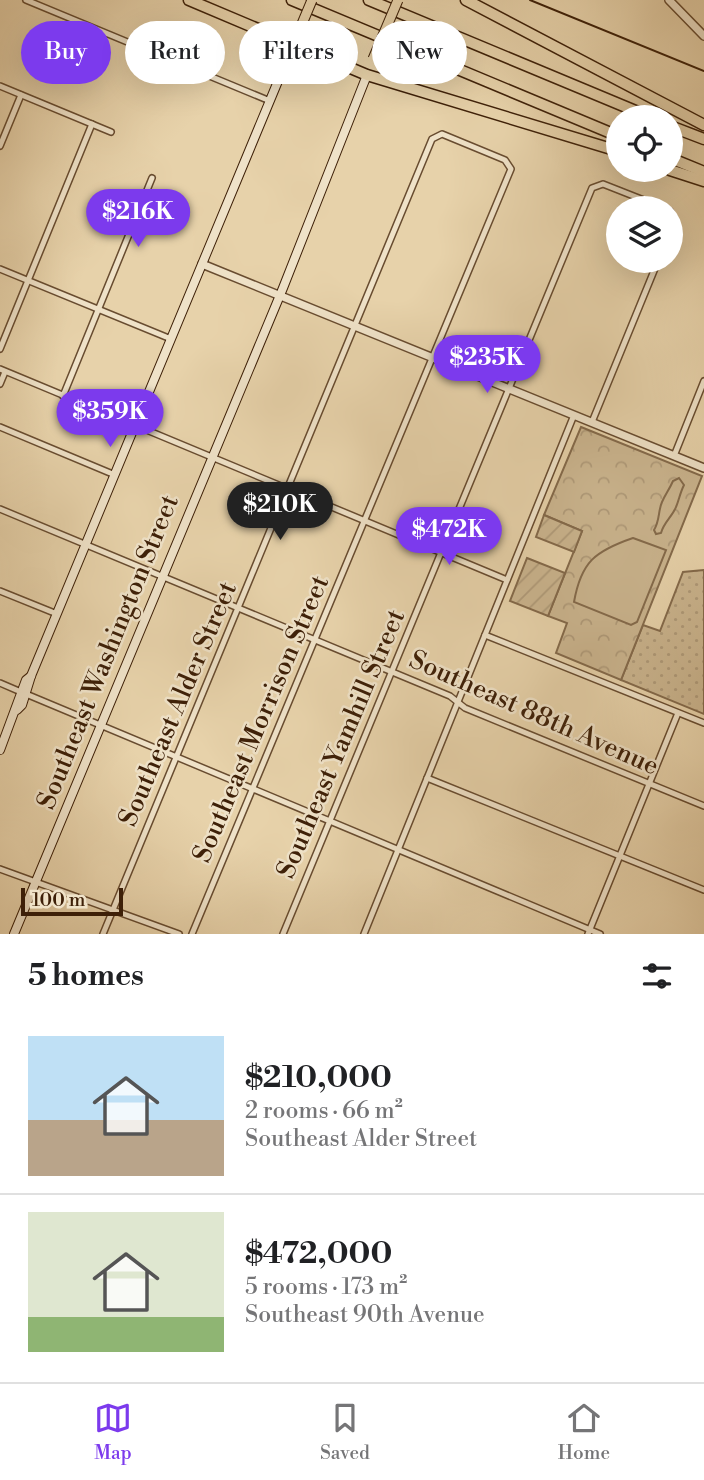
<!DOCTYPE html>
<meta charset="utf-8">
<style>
body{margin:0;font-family:"Libre Bodoni",serif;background:#f6f6f6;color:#202124;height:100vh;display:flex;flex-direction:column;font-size:26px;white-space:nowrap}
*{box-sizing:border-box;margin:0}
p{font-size:23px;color:#757577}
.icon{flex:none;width:38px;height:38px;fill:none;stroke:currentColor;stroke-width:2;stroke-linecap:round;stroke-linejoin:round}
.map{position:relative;height:934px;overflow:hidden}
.side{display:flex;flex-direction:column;background:#fff;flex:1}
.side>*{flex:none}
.banner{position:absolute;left:21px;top:21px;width:663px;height:63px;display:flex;gap:14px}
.fabs{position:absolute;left:606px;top:105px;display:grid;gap:14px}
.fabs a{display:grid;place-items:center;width:77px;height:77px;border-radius:50%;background:#fff;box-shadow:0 7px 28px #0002;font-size:35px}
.scale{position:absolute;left:21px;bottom:18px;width:102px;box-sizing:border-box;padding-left:7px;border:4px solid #3e2008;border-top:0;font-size:19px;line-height:24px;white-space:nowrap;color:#3e2008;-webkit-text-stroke:5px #efe2c8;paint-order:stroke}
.price{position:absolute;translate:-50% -60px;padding:0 16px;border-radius:24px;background:#7c3aed;color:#fff;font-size:23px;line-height:46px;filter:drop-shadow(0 2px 4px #0008)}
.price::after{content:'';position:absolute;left:50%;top:42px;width:21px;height:16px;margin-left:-10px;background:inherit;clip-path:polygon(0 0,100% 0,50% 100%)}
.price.current{background:#222;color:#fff}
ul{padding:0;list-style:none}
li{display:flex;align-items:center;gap:21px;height:175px;padding:0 28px}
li+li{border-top:2px solid #e0e0e0}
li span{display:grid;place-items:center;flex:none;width:196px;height:140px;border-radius:0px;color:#555}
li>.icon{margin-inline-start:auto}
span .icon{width:84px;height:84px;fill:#fffc;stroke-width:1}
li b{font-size:30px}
h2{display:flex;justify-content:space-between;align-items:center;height:84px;padding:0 28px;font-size:30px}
.pill{padding:0 24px;border-radius:32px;background:#fff;box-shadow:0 7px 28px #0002;font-size:24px;line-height:63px}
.pill.current{background:#7c3aed;color:#fff}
.menu{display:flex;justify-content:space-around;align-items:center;height:98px;border-top:2px solid #e0e0e0;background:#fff;font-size:19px;color:#757577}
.menu a{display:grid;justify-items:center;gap:4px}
.menu .current{color:#7c3aed}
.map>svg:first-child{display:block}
.grass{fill:url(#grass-dots);stroke:#846a4b;stroke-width:2}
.forest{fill:url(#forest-crowns);stroke:#846a4b;stroke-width:2}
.garden{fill:url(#garden-furrows);stroke:#846a4b;stroke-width:2}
.pitch{fill:#cab48e;stroke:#846a4b;stroke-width:2}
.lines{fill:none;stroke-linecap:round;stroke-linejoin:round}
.minor-casing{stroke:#684c30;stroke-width:8}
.tertiary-casing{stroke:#684c30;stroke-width:10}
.secondary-casing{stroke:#3e2008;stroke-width:10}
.motorway-casing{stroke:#3e2008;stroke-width:13}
.minor{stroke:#efe2c8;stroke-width:5}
.tertiary{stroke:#efe2c8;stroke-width:7}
.secondary{stroke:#efe2c8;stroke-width:8}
.motorway{stroke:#e7d2aa;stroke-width:10}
.tram{stroke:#3e2008;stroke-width:2}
.primary-bridge-casing{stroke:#3e2008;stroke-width:11;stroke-linecap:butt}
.primary-bridge{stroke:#e7d2aa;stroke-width:9}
.labels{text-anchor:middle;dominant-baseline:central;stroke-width:5;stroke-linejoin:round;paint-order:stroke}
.street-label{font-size:26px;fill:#3e2008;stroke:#efe2c8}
</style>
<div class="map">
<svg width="704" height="934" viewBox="0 0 704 934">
<defs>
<pattern id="grass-dots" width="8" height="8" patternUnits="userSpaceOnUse" patternTransform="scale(1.75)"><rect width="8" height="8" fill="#cab48e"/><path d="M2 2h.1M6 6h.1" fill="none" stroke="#af9a79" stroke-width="1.8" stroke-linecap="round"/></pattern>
<pattern id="forest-crowns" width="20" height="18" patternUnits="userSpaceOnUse" patternTransform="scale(1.75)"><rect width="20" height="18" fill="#cab48e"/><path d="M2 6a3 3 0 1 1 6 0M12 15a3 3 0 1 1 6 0" fill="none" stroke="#af9a79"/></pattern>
<pattern id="garden-furrows" width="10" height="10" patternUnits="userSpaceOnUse" patternTransform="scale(1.75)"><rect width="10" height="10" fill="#cab48e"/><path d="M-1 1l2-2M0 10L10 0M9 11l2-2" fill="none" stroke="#af9a79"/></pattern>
</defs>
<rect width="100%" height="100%" fill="#e7d2aa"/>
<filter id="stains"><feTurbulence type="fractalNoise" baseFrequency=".00286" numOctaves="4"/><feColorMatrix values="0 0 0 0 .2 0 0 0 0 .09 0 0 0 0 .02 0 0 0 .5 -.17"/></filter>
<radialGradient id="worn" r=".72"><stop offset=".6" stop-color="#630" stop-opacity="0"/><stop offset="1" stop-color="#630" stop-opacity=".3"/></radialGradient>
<polygon class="grass" points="704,570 704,714 621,680 643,625 660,631 683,572"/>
<polygon class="forest" points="581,427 702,476 621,680 556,653 567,623 548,616 582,531 544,515"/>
<g class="garden">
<polygon points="544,515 582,531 574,552 536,537"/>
<polygon points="527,558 565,573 548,616 510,601"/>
</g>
<g class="pitch">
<path d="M679,478L684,485C680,493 679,500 676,507C672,517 664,522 661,533L656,534L654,530C660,520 658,511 662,502C665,495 669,490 673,481Z"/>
<path d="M633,538L666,550L637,622L631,625L574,602C581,562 595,551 633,538Z"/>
</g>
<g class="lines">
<g class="minor-casing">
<g id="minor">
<polyline points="26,0 270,101"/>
<polyline points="0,86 111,132"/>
<polyline points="0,146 21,95"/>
<polyline points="670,211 674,218 670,230"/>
<polyline points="0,269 171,339"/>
<polyline points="0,349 92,124"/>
<polyline points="0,369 507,580"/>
<polyline points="0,384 5,372"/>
<polyline points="63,396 152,178"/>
<polyline points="592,422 658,261"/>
<polyline points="0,427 115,475"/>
<polyline points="674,456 704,381"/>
<polyline points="0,509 450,696 465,708 704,806"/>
<polyline points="0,591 57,614"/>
<polyline points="485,635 704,723"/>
<polyline points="0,683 21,692"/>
<polyline points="26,694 600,934"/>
<polyline points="427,778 704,890"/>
<polyline points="0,869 179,934"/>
<polyline points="103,934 432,139 442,134 505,160 511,169 192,934"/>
<polyline points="283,934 592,188 603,184 664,208"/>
<polyline points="364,934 574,415"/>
<polyline points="588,934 678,713"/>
</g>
</g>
<g class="tertiary-casing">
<g id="tertiary">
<polyline points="669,0 704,36"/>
<polyline points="202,264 704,468"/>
</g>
</g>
<g class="secondary-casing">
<g id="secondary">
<polyline points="17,710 22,705 31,676 293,45"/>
<polyline points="0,750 26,680 31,676"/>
<polyline points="14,934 283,288 367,75"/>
</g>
</g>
<g class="motorway-casing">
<g id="motorway">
<polyline points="189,0 367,75 618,151"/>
<polyline points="292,0 618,136"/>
<polyline points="369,0 650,117"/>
<polyline points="466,0 704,125"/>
<polyline points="670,126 704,139"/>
<polyline points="670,158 704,172"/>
<polyline points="670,170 704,181"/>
</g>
</g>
<use href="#minor" class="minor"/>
<use href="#tertiary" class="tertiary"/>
<use href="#secondary" class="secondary"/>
<use href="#motorway" class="motorway"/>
<polyline class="tram" points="530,0 704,71"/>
<g class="primary-bridge-casing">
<g id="primary-bridge">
<polyline points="299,31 312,0"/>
<polyline points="373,59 398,0"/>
</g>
</g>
<use href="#primary-bridge" class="primary-bridge"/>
</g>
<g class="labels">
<g class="street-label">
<text transform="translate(108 652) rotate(-68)">Southeast Washington Street</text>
<text transform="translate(178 704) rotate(-67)">Southeast Alder Street</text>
<text transform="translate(534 713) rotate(24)">Southeast 88th Avenue</text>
<text transform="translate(261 719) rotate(-67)">Southeast Morrison Street</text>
<text transform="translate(341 744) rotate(-67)">Southeast Yamhill Street</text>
</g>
</g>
<rect width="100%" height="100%" filter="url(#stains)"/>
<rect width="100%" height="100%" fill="url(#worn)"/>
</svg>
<div class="fabs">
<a><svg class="icon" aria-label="locate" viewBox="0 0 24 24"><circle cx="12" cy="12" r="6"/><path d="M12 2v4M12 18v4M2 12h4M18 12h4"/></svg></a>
<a><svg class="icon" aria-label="layers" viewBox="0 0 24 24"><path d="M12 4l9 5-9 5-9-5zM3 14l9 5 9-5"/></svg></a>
</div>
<div class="scale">100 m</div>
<b class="price" style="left:138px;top:249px">$216K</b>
<b class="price" style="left:487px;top:395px">$235K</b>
<b class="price" style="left:110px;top:449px">$359K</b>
<b class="price current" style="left:280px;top:542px">$210K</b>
<b class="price" style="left:449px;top:567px">$472K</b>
<div class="banner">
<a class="pill current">Buy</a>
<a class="pill">Rent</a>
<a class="pill">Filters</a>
<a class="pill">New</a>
</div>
</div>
<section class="side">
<h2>5 homes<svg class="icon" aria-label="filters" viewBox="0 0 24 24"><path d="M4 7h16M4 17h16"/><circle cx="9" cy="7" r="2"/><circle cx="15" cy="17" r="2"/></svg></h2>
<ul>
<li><span style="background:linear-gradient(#bfe0f5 60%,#b9a48a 0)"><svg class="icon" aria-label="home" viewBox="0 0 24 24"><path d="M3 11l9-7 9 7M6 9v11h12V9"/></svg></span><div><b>$210,000</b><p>2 rooms · 66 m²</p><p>Southeast Alder Street</p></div></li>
<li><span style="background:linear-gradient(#dfe7d0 75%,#8fb573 0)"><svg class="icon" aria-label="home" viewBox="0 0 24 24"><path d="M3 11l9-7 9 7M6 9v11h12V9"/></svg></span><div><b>$472,000</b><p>5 rooms · 173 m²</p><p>Southeast 90th Avenue</p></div></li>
</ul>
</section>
<nav class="menu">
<a class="current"><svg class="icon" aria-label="map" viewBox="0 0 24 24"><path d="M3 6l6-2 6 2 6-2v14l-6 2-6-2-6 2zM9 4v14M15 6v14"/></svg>Map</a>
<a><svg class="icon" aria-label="saved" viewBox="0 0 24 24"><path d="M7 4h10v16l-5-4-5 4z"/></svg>Saved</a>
<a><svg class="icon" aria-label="home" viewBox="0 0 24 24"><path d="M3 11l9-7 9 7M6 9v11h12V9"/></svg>Home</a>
</nav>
